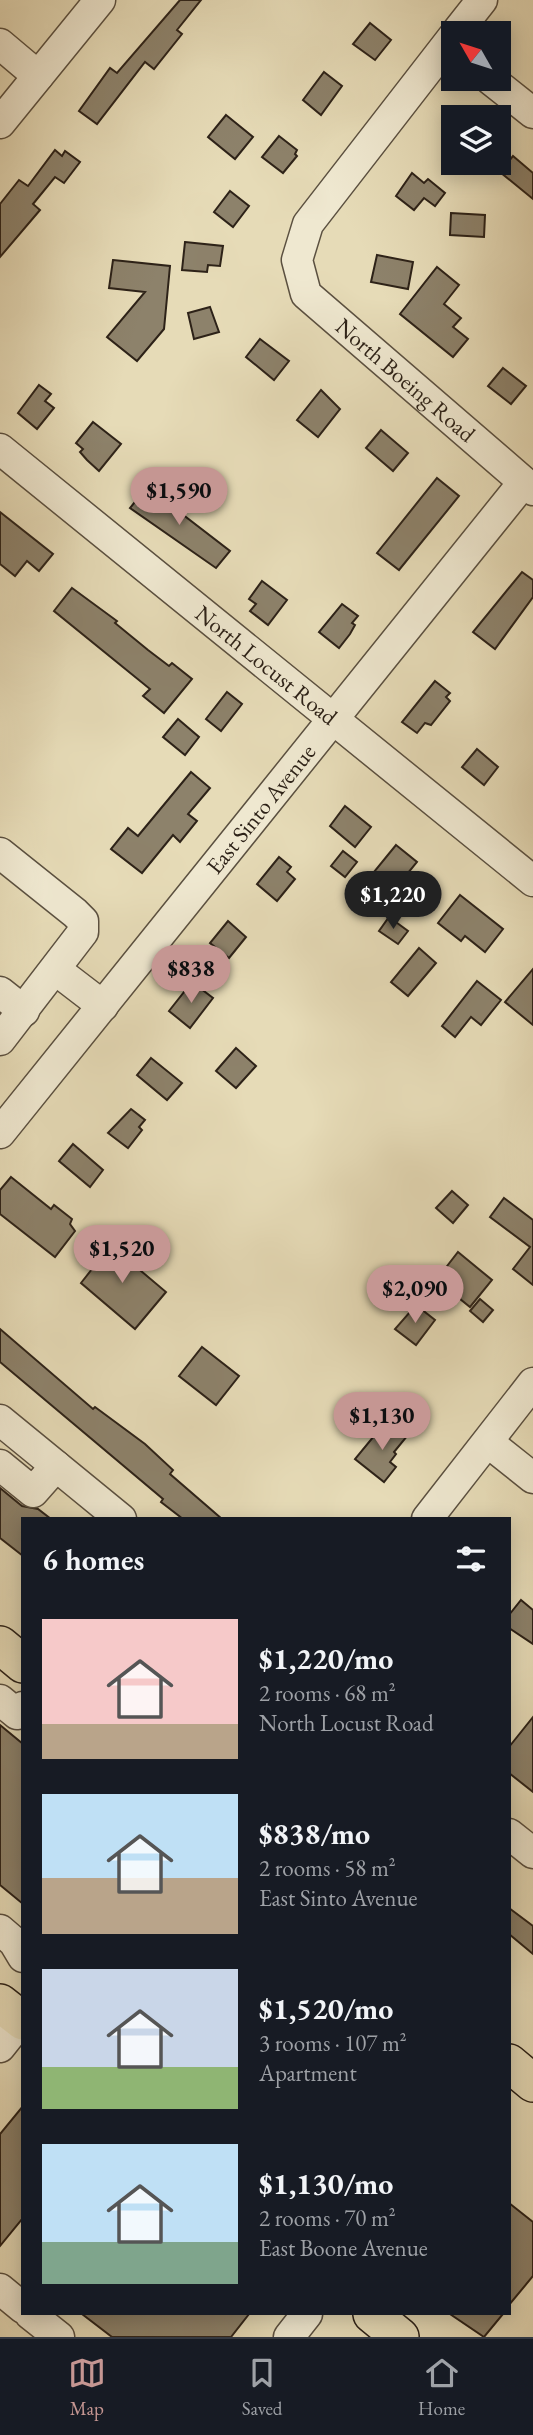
<!DOCTYPE html>
<meta charset="utf-8">
<style>
body{margin:0;font-family:"EB Garamond",serif;background:#20242c;color:#f1f3f6;height:100vh;display:flex;flex-direction:column;font-size:26px;white-space:nowrap}
*{box-sizing:border-box;margin:0}
p{font-size:23px;color:#9ea1a6}
.icon{flex:none;width:38px;height:38px;fill:none;stroke:currentColor;stroke-width:2;stroke-linecap:round;stroke-linejoin:round}
.map{position:relative;flex:1;overflow:hidden}
.panel{position:absolute;left:21px;top:1517px;width:490px;height:798px;display:flex;flex-direction:column;background:#171b24;border-radius:0px;box-shadow:0 4px 18px #0003}
.panel>*{flex:none}
.needle{width:46px;rotate:309deg}
.controls{position:absolute;left:441px;top:21px;display:grid;gap:14px}
.controls a{display:grid;place-items:center;width:70px;height:70px;border-radius:0px;background:#171b24;box-shadow:0 4px 18px #0003;font-size:35px}
.price{position:absolute;translate:-50% -60px;padding:0 16px;border-radius:24px;background:#c59692;color:#111;font-size:23px;line-height:46px;filter:drop-shadow(0 2px 4px #0008)}
.price::after{content:'';position:absolute;left:50%;top:42px;width:21px;height:16px;margin-left:-10px;background:inherit;clip-path:polygon(0 0,100% 0,50% 100%)}
.price.current{background:#222;color:#fff}
ul{padding:0;list-style:none}
li{display:flex;align-items:center;gap:21px;height:175px;padding:0 21px}
li span{display:grid;place-items:center;flex:none;width:196px;height:140px;border-radius:0px;color:#555}
li>.icon{margin-inline-start:auto}
span .icon{width:84px;height:84px;fill:#fffc;stroke-width:1}
li b{font-size:30px}
h2{display:flex;justify-content:space-between;align-items:center;height:84px;padding:0 21px;font-size:30px}
.tabs{display:flex;justify-content:space-around;align-items:center;height:98px;border-top:2px solid #363941;background:#171b24;font-size:19px;color:#9ea1a6}
.tabs a{display:grid;justify-items:center;gap:4px}
.tabs .current{color:#c59692}
.map>svg:first-child{display:block}
.building{fill:#8d826b;stroke:#2d2218;stroke-width:2}
.lines{fill:none;stroke-linecap:round;stroke-linejoin:round}
.minor-casing{stroke:#5b5040;stroke-width:33}
.major-casing{stroke:#2d2218;stroke-width:40}
.minor{stroke:#efe8d0;stroke-width:30}
.major{stroke:#e6dbb7;stroke-width:37}
.labels{text-anchor:middle;dominant-baseline:central;stroke-width:6;stroke-linejoin:round;paint-order:stroke}
.street-label{font-size:23px;fill:#2d2218;stroke:#efe8d0}
</style>
<div class="map">
<svg width="533" height="2337" viewBox="0 0 533 2337">
<rect width="100%" height="100%" fill="#e6dbb7"/>
<filter id="stains"><feTurbulence type="fractalNoise" baseFrequency=".00286" numOctaves="4"/><feColorMatrix values="0 0 0 0 .2 0 0 0 0 .09 0 0 0 0 .02 0 0 0 .5 -.17"/></filter>
<radialGradient id="worn" r=".72"><stop offset=".6" stop-color="#630" stop-opacity="0"/><stop offset="1" stop-color="#630" stop-opacity=".3"/></radialGradient>
<g class="building">
<polygon points="180,0 201,0 177,30 182,34 154,69 145,62 97,124 79,111 110,68 117,73"/>
<polygon points="370,23 391,40 375,60 353,44"/>
<polygon points="324,72 342,86 321,115 303,100"/>
<polygon points="226,115 253,137 235,159 208,137"/>
<polygon points="279,136 297,150 295,154 297,156 283,173 262,157"/>
<polygon points="55,150 62,156 65,151 80,162 64,183 55,177 33,204 40,210 0,257 0,204 19,180 28,186"/>
<polygon points="513,156 533,173 533,199 500,172"/>
<polygon points="412,173 424,183 428,179 445,193 435,206 424,198 414,210 396,196"/>
<polygon points="230,191 249,206 233,227 214,212"/>
<polygon points="451,213 485,215 484,237 450,235"/>
<polygon points="185,242 223,246 220,266 208,265 207,272 182,270"/>
<polygon points="377,255 413,262 408,289 371,282"/>
<polygon points="113,260 170,266 164,329 137,361 107,337 145,292 109,288"/>
<polygon points="437,267 459,285 444,304 461,318 453,327 468,339 453,357 400,314"/>
<polygon points="210,307 219,332 194,339 188,313"/>
<polygon points="260,339 289,361 274,380 246,357"/>
<polygon points="503,368 526,386 511,404 488,386"/>
<polygon points="39,385 51,394 45,401 54,408 37,429 18,413"/>
<polygon points="321,390 340,409 318,437 297,420"/>
<polygon points="93,422 121,444 99,471 87,460 80,452 83,449 76,443"/>
<polygon points="381,430 408,453 393,471 366,448"/>
<polygon points="437,478 459,496 399,570 377,553"/>
<polygon points="147,487 230,551 216,568 130,508"/>
<polygon points="0,512 53,554 39,571 27,561 15,576 0,564"/>
<polygon points="522,572 533,580 533,597 495,649 473,632"/>
<polygon points="262,581 287,600 268,625 250,611 256,604 249,599"/>
<polygon points="72,588 117,621 115,623 148,650 169,666 172,663 192,679 164,713 143,696 150,689 54,611"/>
<polygon points="342,604 358,616 352,623 355,625 350,634 339,648 319,632"/>
<polygon points="435,681 450,693 446,697 450,701 431,725 425,723 417,733 402,722"/>
<polygon points="227,692 242,704 221,731 206,719"/>
<polygon points="178,719 199,737 185,755 163,737"/>
<polygon points="477,749 498,767 484,785 462,767"/>
<polygon points="191,772 210,788 188,814 197,821 180,842 173,835 142,873 111,849 128,828 138,836"/>
<polygon points="345,806 371,827 355,847 330,826"/>
<polygon points="396,845 417,862 390,895 369,878"/>
<polygon points="343,851 357,862 345,877 331,866"/>
<polygon points="279,857 291,867 287,872 295,879 277,901 257,884"/>
<polygon points="460,895 503,929 485,952 465,936 461,941 438,923"/>
<polygon points="389,917 408,931 398,944 379,931"/>
<polygon points="228,921 246,937 229,958 210,943"/>
<polygon points="419,948 436,963 408,996 391,982"/>
<polygon points="533,969 533,1025 505,1002"/>
<polygon points="477,981 501,1000 481,1025 471,1017 455,1037 442,1026"/>
<polygon points="192,982 213,998 190,1028 169,1011"/>
<polygon points="236,1048 256,1066 236,1088 216,1071"/>
<polygon points="151,1058 182,1083 167,1100 137,1075"/>
<polygon points="131,1109 145,1120 139,1127 142,1130 128,1148 108,1133"/>
<polygon points="73,1144 103,1170 90,1187 59,1161"/>
<polygon points="11,1177 51,1209 54,1205 72,1219 70,1224 75,1231 55,1257 0,1214 0,1190"/>
<polygon points="452,1191 468,1205 453,1223 436,1208"/>
<polygon points="504,1198 533,1220 533,1285 513,1269 530,1247 490,1217"/>
<polygon points="103,1239 166,1292 135,1329 81,1283 96,1264 88,1257"/>
<polygon points="458,1252 492,1280 470,1307 449,1290 457,1280 444,1270"/>
<polygon points="480,1299 493,1310 483,1322 470,1311"/>
<polygon points="416,1305 435,1320 416,1345 395,1329"/>
<polygon points="0,1329 93,1409 95,1407 145,1444 173,1470 170,1474 222,1519 183,1519 161,1502 163,1499 0,1362"/>
<polygon points="202,1347 239,1376 216,1405 179,1376"/>
<polygon points="392,1422 408,1435 394,1452 396,1454 390,1462 396,1467 384,1482 355,1459 374,1436 382,1429 385,1431"/>
<polygon points="0,1488 22,1506 38,1509 51,1519 23,1519 23,1556 0,1538"/>
<polygon points="521,1600 533,1610 533,1644 509,1628 509,1615"/>
<polygon points="533,1717 533,1792 509,1773 509,1747"/>
<polygon points="0,1725 23,1744 23,1904 0,1885"/>
<polygon points="509,1908 533,1926 533,1954 509,1934"/>
<polygon points="23,2106 23,2218 0,2246 0,2134"/>
<polygon points="509,2203 533,2222 533,2276 509,2305"/>
<polygon points="82,2314 249,2314 231,2337 112,2337"/>
<polygon points="450,2314 503,2314 484,2337"/>
</g>
<g class="lines">
<g class="minor-casing">
<g id="minor">
<polyline points="456,33 482,0"/>
<path id="s1" d="M453,37L308,224L297,260L306,294L533,490"/>
<polyline points="0,44 38,76"/>
<polyline points="490,79 533,113"/>
<polyline points="0,123 100,0"/>
<path id="s2" d="M0,449L533,881"/>
<polyline points="0,853 75,913 83,921 83,932 0,1040"/>
<polyline points="56,970 103,1006"/>
<polyline points="0,992 24,1011"/>
<path id="s3" d="M0,1133L523,483"/>
<polyline points="0,1420 121,1519"/>
<polyline points="489,1443 533,1478"/>
<polyline points="0,1465 33,1492 56,1466"/>
<polyline points="427,1519 533,1383"/>
<polyline points="0,1700 17,1714 23,1707"/>
<polyline points="509,1834 533,1853"/>
<polyline points="0,1930 14,1942 23,1957"/>
<polyline points="0,2047 23,2018"/>
<polyline points="0,2289 23,2308"/>
<polyline points="30,2314 59,2337"/>
<polyline points="289,2337 307,2314"/>
</g>
</g>
<g class="major-casing">
<g id="major">
<polyline points="0,1645 23,1664"/>
<polyline points="0,2003 23,2021"/>
<polyline points="509,2063 533,2083"/>
<polyline points="372,2314 400,2337"/>
</g>
</g>
<use href="#minor" class="minor"/>
<use href="#major" class="major"/>
</g>
<g class="labels">
<g class="street-label">
<text stroke="none"><textPath href="#s1" startOffset="441">North Boeing Road</textPath></text>
<text stroke="none"><textPath href="#s2" startOffset="343">North Locust Road</textPath></text>
<text stroke="none"><textPath href="#s3" startOffset="416">East Sinto Avenue</textPath></text>
</g>
</g>
<rect width="100%" height="100%" filter="url(#stains)"/>
<rect width="100%" height="100%" fill="url(#worn)"/>
</svg>
<div class="controls">
<a><svg class="needle" viewBox="-14 -14 28 28"><path d="M0-13l5 13h-10z" fill="#e53935"/><path d="M0 13l5-13h-10z" fill="#9ea1a6"/></svg></a>
<a><svg class="icon" aria-label="layers" viewBox="0 0 24 24"><path d="M12 4l9 5-9 5-9-5zM3 14l9 5 9-5"/></svg></a>
</div>
<b class="price" style="left:179px;top:527px">$1,590</b>
<b class="price current" style="left:393px;top:931px">$1,220</b>
<b class="price" style="left:191px;top:1005px">$838</b>
<b class="price" style="left:122px;top:1285px">$1,520</b>
<b class="price" style="left:415px;top:1325px">$2,090</b>
<b class="price" style="left:382px;top:1452px">$1,130</b>
<section class="panel">
<h2>6 homes<svg class="icon" aria-label="filters" viewBox="0 0 24 24"><path d="M4 7h16M4 17h16"/><circle cx="9" cy="7" r="2"/><circle cx="15" cy="17" r="2"/></svg></h2>
<ul>
<li><span style="background:linear-gradient(#f6c9c9 75%,#b9a48a 0)"><svg class="icon" aria-label="home" viewBox="0 0 24 24"><path d="M3 11l9-7 9 7M6 9v11h12V9"/></svg></span><div><b>$1,220/mo</b><p>2 rooms · 68 m²</p><p>North Locust Road</p></div></li>
<li><span style="background:linear-gradient(#bfe0f5 60%,#b9a48a 0)"><svg class="icon" aria-label="home" viewBox="0 0 24 24"><path d="M3 11l9-7 9 7M6 9v11h12V9"/></svg></span><div><b>$838/mo</b><p>2 rooms · 58 m²</p><p>East Sinto Avenue</p></div></li>
<li><span style="background:linear-gradient(#c9d6e8 70%,#8fb573 0)"><svg class="icon" aria-label="home" viewBox="0 0 24 24"><path d="M3 11l9-7 9 7M6 9v11h12V9"/></svg></span><div><b>$1,520/mo</b><p>3 rooms · 107 m²</p><p>Apartment</p></div></li>
<li><span style="background:linear-gradient(#bfe0f5 70%,#7fa58c 0)"><svg class="icon" aria-label="home" viewBox="0 0 24 24"><path d="M3 11l9-7 9 7M6 9v11h12V9"/></svg></span><div><b>$1,130/mo</b><p>2 rooms · 70 m²</p><p>East Boone Avenue</p></div></li>
</ul>
</section>
</div>
<nav class="tabs">
<a class="current"><svg class="icon" aria-label="map" viewBox="0 0 24 24"><path d="M3 6l6-2 6 2 6-2v14l-6 2-6-2-6 2zM9 4v14M15 6v14"/></svg>Map</a>
<a><svg class="icon" aria-label="saved" viewBox="0 0 24 24"><path d="M7 4h10v16l-5-4-5 4z"/></svg>Saved</a>
<a><svg class="icon" aria-label="home" viewBox="0 0 24 24"><path d="M3 11l9-7 9 7M6 9v11h12V9"/></svg>Home</a>
</nav>
